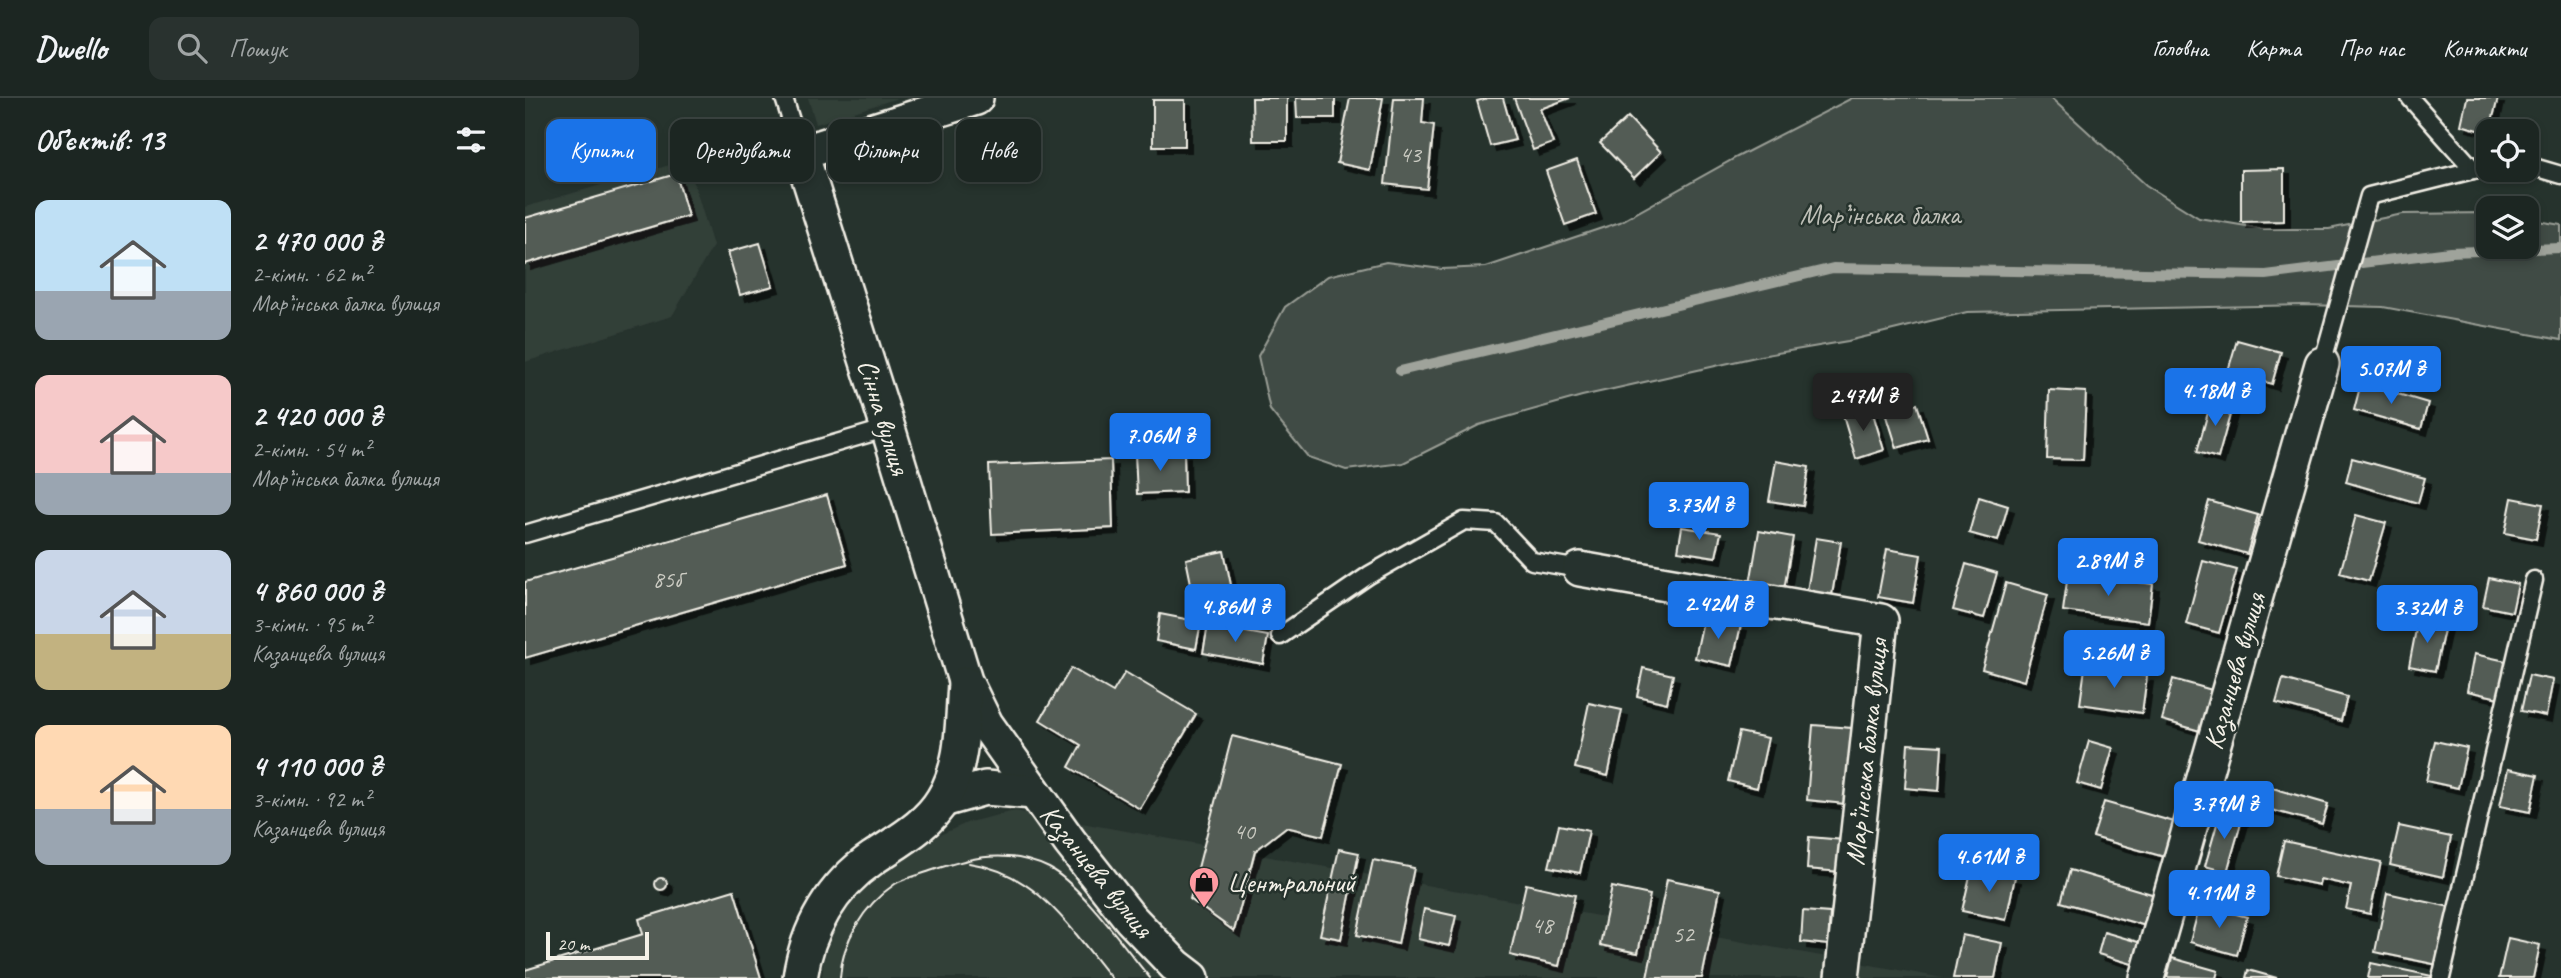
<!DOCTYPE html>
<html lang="uk">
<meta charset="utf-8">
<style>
body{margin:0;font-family:Caveat,sans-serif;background:#29322f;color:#f1f3f6;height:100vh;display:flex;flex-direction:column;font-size:26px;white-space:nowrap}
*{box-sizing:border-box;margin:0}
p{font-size:23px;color:#a0a5a5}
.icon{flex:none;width:38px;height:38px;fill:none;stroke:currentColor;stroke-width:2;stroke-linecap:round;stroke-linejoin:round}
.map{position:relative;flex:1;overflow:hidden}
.details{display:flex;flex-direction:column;background:#1c2622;width:525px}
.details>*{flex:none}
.banner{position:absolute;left:21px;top:21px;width:665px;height:63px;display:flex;gap:14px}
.controls{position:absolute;left:1951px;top:21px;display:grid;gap:14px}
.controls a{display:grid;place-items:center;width:63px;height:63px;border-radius:14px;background:#1c2622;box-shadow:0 4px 10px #0003,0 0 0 2px #3a4340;font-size:35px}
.scale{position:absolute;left:21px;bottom:18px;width:103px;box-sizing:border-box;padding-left:7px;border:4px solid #f4f1e8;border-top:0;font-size:19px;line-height:24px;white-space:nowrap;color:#f4f1e8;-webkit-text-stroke:5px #26332d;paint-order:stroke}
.price{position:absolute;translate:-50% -60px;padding:0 16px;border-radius:7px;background:#1a73e8;color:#fff;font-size:23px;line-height:46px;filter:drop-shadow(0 2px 4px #0008)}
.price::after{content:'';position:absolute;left:50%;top:42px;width:21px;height:16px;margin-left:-10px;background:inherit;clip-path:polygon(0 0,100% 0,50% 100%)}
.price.active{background:#222;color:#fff}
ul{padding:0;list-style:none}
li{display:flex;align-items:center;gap:21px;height:175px;padding:0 35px}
li span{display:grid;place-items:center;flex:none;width:196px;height:140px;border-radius:14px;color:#555}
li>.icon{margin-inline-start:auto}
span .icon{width:84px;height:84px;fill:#fffc;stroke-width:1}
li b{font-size:30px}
h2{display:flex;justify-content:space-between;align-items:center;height:84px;padding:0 35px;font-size:30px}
.pill{padding:0 24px;border-radius:14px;background:#1c2622;box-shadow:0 4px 10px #0003,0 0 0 2px #3a4340;font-size:24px;line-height:63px}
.pill.active{background:#1a73e8;color:#fff}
header{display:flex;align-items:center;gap:42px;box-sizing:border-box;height:98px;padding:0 35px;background:#1c2622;border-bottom:2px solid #3a4340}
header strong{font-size:33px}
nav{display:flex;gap:38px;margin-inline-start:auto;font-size:24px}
.search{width:490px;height:63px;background:#29322f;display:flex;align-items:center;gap:18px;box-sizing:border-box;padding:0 24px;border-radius:14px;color:#a0a5a5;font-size:26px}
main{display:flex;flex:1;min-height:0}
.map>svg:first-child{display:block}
.built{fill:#333f39}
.green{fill:#414b45;stroke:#9a9e96;stroke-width:2}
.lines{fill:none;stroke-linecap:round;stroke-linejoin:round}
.stream{stroke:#9fa39b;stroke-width:10}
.building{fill:#525c55;stroke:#f4f1e8;stroke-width:2;filter:url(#shadow)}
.service-casing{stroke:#f4f1e8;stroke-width:21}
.minor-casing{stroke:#f4f1e8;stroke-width:38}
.service{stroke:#26332d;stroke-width:16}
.minor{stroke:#26332d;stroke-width:33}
.tram{stroke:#f4f1e8;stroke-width:2}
.labels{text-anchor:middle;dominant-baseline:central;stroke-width:5;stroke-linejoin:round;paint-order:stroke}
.number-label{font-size:24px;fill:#ccccc3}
.park-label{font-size:28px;fill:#bebfb7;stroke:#26332d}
.street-label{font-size:28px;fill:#f4f1e8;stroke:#26332d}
.poi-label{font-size:28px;fill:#f4f1e8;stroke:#26332d;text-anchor:start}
</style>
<header>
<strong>Dwello</strong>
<div class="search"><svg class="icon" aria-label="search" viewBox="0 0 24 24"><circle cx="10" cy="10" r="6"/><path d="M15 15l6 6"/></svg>Пошук</div>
<nav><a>Головна</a><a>Карта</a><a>Про нас</a><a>Контакти</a></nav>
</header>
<main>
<section class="details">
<h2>Об’єктів: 13<svg class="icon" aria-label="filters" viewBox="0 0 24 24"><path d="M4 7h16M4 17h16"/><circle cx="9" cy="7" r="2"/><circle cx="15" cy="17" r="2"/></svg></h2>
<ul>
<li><span style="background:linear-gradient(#bfe0f5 65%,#9aa5b1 0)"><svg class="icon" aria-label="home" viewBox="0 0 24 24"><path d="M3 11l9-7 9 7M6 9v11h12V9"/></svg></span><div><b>2 470 000 ₴</b><p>2-кімн. · 62 m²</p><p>Мар’їнська балка вулиця</p></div></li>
<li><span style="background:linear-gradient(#f6c9c9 70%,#9aa5b1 0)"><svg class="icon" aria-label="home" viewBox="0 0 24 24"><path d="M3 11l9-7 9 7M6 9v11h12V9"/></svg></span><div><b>2 420 000 ₴</b><p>2-кімн. · 54 m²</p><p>Мар’їнська балка вулиця</p></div></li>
<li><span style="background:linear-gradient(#c9d6e8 60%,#c2b280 0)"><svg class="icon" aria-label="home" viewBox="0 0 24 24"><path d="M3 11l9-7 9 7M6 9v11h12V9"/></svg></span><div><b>4 860 000 ₴</b><p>3-кімн. · 95 m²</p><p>Казанцева вулиця</p></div></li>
<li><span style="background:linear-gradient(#ffd9b3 60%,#9aa5b1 0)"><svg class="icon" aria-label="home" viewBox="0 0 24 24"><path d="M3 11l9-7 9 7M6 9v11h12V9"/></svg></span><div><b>4 110 000 ₴</b><p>3-кімн. · 92 m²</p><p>Казанцева вулиця</p></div></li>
</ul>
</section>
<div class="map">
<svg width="2036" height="880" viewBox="0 0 2036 880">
<defs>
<filter id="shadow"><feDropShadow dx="6" dy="6" stdDeviation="0" flood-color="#0009"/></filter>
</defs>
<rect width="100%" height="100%" fill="#26332d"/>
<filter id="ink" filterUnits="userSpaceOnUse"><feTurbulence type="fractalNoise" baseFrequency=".0143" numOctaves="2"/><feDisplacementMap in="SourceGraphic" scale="14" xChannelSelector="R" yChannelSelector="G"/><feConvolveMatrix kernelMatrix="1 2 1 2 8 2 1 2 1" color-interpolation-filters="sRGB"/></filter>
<g filter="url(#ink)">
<g class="built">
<polygon points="283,0 373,0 291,26"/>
<polygon points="162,62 188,148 147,218 0,264 0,109"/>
<polygon points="490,713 1418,880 297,880 298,865 310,828 332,795 362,769 401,743 444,724"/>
</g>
<polygon class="green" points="1327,0 1526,0 1621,87 1674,120 1739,131 1804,131 1878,116 1962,115 1964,149 2002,149 2002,121 2036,127 2036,242 1858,209 1778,207 1442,214 1323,243 1235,258 1057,298 954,327 878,365 821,372 783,359 745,312 733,258 760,209 803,178 861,164 917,171 961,169 1095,124 1212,59"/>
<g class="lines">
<polyline class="stream" points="875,273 1308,170 1741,177 1925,154 2036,150"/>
</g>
<g class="building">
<polygon points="727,0 762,0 762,43 728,43"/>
<polygon points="771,0 810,0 810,20 772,20"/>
<polygon points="825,0 858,0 845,72 812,65"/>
<polygon points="869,0 899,0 897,25 909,27 902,91 860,86"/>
<polygon points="963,0 978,0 990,42 965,48 952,3"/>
<polygon points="989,0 1045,0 1015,11 1028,45 1008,52"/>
<polygon points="1942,0 1973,0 1964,35 1936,27"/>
<rect x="628" y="2" width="32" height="46"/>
<polygon points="1103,19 1136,54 1109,80 1075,45"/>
<polygon points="1052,62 1071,116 1040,127 1021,73"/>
<polygon points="1759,71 1759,123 1716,124 1716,72"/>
<polygon points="151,76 163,118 0,166 0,120"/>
<polygon points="235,145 248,188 215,197 203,154"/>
<polygon points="1712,242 1756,254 1747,286 1703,273"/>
<polygon points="1836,285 1903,305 1896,331 1829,312"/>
<polygon points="1524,292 1561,294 1558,362 1522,361"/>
<polygon points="1687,300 1708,306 1693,360 1672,354"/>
<polygon points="1392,306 1403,341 1372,350 1361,315"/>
<polygon points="1346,309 1359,352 1331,361 1318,318"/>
<polygon points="659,354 660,394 612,396 610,356"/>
<polygon points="1827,360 1900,380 1893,405 1821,384"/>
<polygon points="586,362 588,430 467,436 464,367"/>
<polygon points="1251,363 1284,369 1278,408 1244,403"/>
<polygon points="302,397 322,466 0,560 0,484"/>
<polygon points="1454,399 1483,408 1473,443 1444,435"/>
<polygon points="1987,400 2018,406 2011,441 1980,435"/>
<polygon points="1684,403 1733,417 1722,456 1673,442"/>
<polygon points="1831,417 1861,425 1844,483 1815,475"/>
<polygon points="1157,429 1196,435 1191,459 1153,453"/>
<polygon points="1234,433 1268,439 1259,492 1225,486"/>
<polygon points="1291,440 1316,444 1307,497 1282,493"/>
<polygon points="1362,451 1396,457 1388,505 1353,499"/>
<polygon points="699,453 707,492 669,500 661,461"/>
<polygon points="1678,463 1712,472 1694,535 1661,526"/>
<polygon points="1441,466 1472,475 1459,520 1428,512"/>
<polygon points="1543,475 1628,486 1623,524 1538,513"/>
<polygon points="1964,480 1993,486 1987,514 1958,508"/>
<polygon points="1481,485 1523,497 1499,583 1457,571"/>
<polygon points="635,516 676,524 671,551 631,543"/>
<polygon points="1179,518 1216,527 1207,568 1170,560"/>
<polygon points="1893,521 1920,527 1910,573 1884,568"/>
<polygon points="683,527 743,538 738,566 678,555"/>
<polygon points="1949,556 1981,563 1974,600 1942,593"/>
<polygon points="546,570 588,594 600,574 671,616 615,711 544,669 556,647 515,622"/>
<polygon points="1118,570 1148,577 1142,605 1112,598"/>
<polygon points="1560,570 1622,578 1617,615 1555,606"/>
<polygon points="2004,577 2028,582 2021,618 1996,613"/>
<polygon points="1648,581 1687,592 1675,633 1637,622"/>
<polygon points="1758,581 1822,599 1816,623 1751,605"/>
<polygon points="1064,605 1097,612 1083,678 1050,670"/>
<polygon points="1288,627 1327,630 1320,706 1282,702"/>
<polygon points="1214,634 1243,640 1232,690 1203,683"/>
<polygon points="707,638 817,666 798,738 761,729 730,753 709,833 665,801"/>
<polygon points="1564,643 1588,650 1576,692 1552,685"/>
<polygon points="1910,643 1942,650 1933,690 1901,683"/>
<polygon points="1383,646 1417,648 1414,693 1380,690"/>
<polygon points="1983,671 2013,677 2005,714 1975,708"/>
<polygon points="1730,685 1803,706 1797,726 1725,706"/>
<polygon points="1579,704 1653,725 1643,760 1568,739"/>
<polygon points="1696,712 1718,718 1702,774 1680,768"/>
<polygon points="1034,727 1064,733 1055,775 1024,769"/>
<polygon points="1874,728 1926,739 1918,779 1865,767"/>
<polygon points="1284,739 1319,742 1316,774 1282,771"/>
<polygon points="1759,743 1856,764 1845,816 1821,811 1826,788 1795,781 1794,787 1751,778"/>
<polygon points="814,751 834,755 816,841 795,837"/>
<polygon points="848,762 889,770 873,846 832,837"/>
<polygon points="1447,769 1490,779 1481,822 1437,813"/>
<polygon points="1545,772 1630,797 1621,828 1536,804"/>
<circle cx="136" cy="786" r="6"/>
<polygon points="1142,781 1195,792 1177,880 1122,880"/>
<polygon points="1001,786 1050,797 1034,868 985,857"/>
<polygon points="1087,789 1125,797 1113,855 1075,847"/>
<polygon points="209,792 236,880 0,880 0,872 118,836 114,821"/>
<polygon points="1862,795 1925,809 1913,867 1850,854"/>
<polygon points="1675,806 1722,819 1712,857 1665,844"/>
<polygon points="899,811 931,818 924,848 893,841"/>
<polygon points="1278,813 1305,815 1303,847 1276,844"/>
<polygon points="1579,834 1620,846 1614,868 1573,856"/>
<polygon points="1437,837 1477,845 1470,880 1428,880"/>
<polygon points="1983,840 2015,847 2008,880 1974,880"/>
<polygon points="1647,860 1693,873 1691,880 1642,879"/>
<polygon points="1846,865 1907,878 1907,880 1843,880"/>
<polygon points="1723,872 1752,880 1721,880"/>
</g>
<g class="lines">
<g class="service-casing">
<g id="service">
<polyline points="259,0 276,55"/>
<polyline points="1885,0 1949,72"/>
<polyline points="2002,67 2036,77"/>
<polyline points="1797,266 1844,98 1964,68"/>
<polyline points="0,436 363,330"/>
<polyline points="755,538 844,477 939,423 971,425 1007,463 1055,471"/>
<polyline points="1916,880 2009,482"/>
</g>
</g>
<g class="minor-casing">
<g id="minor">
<polyline points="451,0 276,55 363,330 440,583 461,626 545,744 605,820 650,867 667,880"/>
<polyline points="1055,471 1356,523 1317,880"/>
<polyline points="418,702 460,690 509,694"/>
<path d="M275,880C282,831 307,788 348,760C373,743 402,728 418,701C439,667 437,625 440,586"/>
<polyline points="1622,880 1797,266"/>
</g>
</g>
<use href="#service" class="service"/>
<use href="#minor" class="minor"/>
<g class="tram">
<path d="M444,765C513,775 544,829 586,880"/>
<path d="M315,880C317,843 339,807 370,786C380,780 394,777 405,773C446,759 483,750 524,770C556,787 600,850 625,880"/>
</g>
</g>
</g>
<defs>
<g id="shop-pin" transform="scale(1.575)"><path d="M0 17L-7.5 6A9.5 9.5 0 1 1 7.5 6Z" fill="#ff9aa2" stroke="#26332d"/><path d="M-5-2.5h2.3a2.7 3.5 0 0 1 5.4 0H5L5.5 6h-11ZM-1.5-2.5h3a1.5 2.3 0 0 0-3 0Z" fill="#111"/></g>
</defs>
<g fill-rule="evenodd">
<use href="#shop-pin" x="679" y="784"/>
</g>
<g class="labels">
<g class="number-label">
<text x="885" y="56">43</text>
<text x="142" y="481">85б</text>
<text x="719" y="733">40</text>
<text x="1017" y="827">48</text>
<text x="1158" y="836">52</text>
</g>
<g class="park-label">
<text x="1355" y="116">Мар’їнська балка</text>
</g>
<g class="street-label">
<text transform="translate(359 319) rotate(73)">Сінна вулиця</text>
<text transform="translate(1709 573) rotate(-74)">Казанцева вулиця</text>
<text transform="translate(1341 654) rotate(-84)">Мар’їнська балка вулиця</text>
<text transform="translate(572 773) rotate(51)">Казанцева вулиця</text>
</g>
<g class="poi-label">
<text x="702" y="784">Центральний</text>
</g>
</g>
</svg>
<div class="controls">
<a><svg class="icon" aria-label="locate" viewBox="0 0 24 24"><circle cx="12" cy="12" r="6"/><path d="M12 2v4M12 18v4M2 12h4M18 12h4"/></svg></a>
<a><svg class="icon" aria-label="layers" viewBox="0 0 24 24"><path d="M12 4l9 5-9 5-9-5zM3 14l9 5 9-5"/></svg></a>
</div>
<div class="scale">20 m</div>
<b class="price" style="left:1866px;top:308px">5.07M ₴</b>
<b class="price" style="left:1690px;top:330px">4.18M ₴</b>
<b class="price active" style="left:1338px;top:335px">2.47M ₴</b>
<b class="price" style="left:635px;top:375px">7.06M ₴</b>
<b class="price" style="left:1174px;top:444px">3.73M ₴</b>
<b class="price" style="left:1583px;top:500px">2.89M ₴</b>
<b class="price" style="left:1193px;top:543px">2.42M ₴</b>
<b class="price" style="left:710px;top:546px">4.86M ₴</b>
<b class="price" style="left:1902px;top:547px">3.32M ₴</b>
<b class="price" style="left:1589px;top:592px">5.26M ₴</b>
<b class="price" style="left:1699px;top:743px">3.79M ₴</b>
<b class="price" style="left:1464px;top:796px">4.61M ₴</b>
<b class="price" style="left:1694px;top:832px">4.11M ₴</b>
<div class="banner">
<a class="pill active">Купити</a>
<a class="pill">Орендувати</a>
<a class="pill">Фільтри</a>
<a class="pill">Нове</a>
</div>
</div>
</main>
